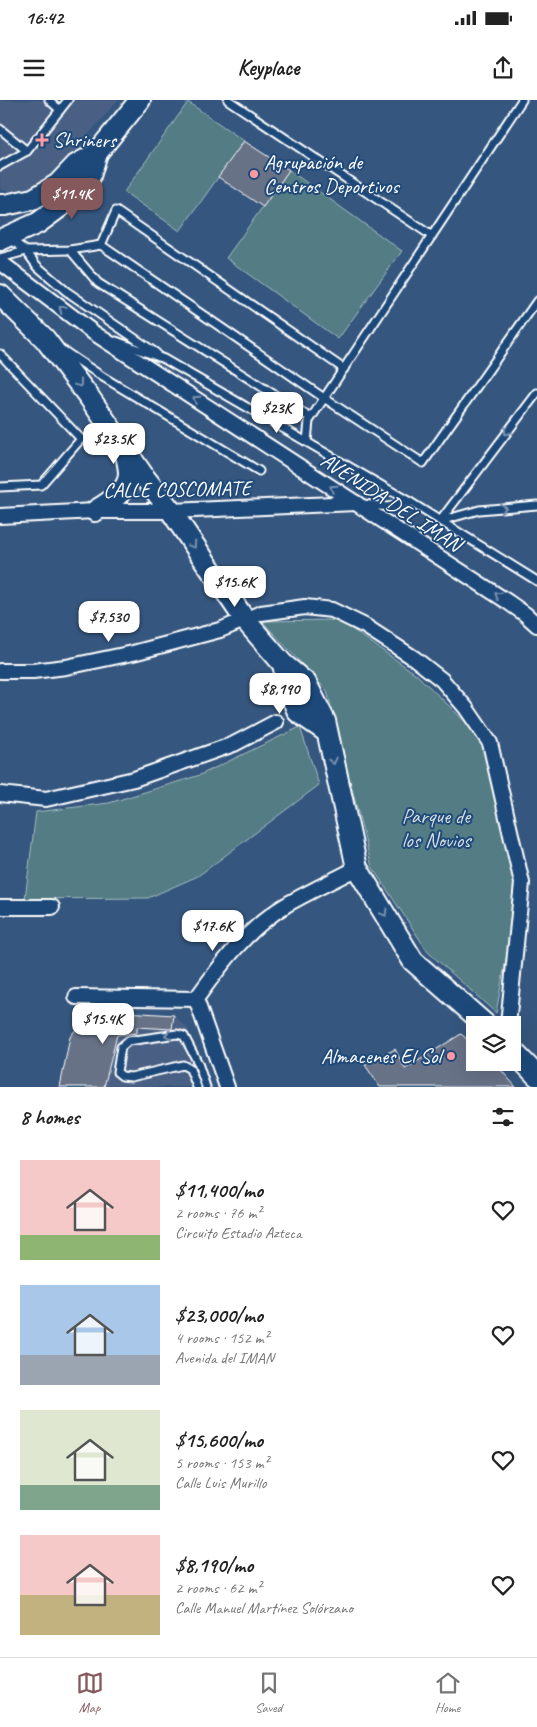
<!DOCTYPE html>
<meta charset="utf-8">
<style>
body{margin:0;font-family:Caveat,sans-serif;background:#f2f2f2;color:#222;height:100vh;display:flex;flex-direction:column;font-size:19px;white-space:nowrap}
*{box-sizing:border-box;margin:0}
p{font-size:16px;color:#767676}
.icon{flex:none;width:28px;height:28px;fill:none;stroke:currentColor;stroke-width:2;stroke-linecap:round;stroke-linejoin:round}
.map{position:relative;height:987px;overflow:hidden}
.panel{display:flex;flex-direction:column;background:#fff;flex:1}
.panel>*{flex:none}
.buttons{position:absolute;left:466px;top:916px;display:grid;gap:10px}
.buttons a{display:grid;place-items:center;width:55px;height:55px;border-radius:0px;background:#fff;box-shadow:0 5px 20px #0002;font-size:25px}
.price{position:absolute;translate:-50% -42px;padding:0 11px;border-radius:10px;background:#fff;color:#222;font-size:16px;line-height:32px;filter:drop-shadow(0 1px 2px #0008)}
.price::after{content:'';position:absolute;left:50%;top:30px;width:15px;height:11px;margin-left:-8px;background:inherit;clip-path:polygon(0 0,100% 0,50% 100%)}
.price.active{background:#85585c;color:#fff}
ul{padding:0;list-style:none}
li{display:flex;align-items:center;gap:15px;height:125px;padding:0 20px}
li span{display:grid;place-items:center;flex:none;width:140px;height:100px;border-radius:0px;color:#555}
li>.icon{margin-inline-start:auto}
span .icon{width:60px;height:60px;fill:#fffc;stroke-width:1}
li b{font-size:21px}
h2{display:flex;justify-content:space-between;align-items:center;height:60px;padding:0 20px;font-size:21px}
.status{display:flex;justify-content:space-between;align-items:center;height:35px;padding:0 25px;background:#fff;direction:ltr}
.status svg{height:14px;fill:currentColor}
header{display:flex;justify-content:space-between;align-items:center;height:65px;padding:0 20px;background:#fff;font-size:22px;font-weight:600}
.menu{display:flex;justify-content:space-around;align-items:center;height:70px;border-top:1px solid #e0e0e0;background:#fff;font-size:14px;color:#767676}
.menu a{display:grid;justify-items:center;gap:2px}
.menu .active{color:#85585c}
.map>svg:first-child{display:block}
.built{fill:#486184}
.green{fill:#527c84;stroke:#a8bec2}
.building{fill:#677287;stroke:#fff}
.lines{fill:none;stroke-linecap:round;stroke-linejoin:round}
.lane-casing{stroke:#fff;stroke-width:11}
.street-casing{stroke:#fff;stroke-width:18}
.secondary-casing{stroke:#fff;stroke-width:24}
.lane{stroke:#1f4a7a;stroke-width:7}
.street{stroke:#1f4a7a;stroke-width:14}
.secondary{stroke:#1f4a7a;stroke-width:20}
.oneway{stroke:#7992af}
.poi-dot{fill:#ff9aa2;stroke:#1f4a7a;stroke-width:2}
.labels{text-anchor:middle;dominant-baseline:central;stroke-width:4;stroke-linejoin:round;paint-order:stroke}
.poi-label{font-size:21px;fill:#fff;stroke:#1f4a7a;text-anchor:start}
.street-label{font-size:21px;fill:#fff;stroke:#1f4a7a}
.park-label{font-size:21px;fill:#d4dee0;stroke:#1f4a7a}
</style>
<div class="status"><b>16:42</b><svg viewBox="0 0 49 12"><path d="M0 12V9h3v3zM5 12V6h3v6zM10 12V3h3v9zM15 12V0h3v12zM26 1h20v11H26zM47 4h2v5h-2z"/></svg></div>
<header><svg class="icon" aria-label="menu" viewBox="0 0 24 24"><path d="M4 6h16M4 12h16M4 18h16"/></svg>Keyplace<svg class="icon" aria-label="share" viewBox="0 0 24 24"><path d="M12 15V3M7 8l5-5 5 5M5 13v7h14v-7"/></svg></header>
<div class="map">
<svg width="537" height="987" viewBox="0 0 537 987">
<rect width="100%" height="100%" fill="#35567e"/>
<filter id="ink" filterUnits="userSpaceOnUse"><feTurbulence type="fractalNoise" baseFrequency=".02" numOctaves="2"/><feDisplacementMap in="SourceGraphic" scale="10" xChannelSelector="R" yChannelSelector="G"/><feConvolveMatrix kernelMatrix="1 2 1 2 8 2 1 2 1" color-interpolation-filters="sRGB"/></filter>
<g filter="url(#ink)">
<g class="built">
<polygon points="0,0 118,0 49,80 17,92 0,89"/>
<polygon points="110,911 174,915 188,929 212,987 60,987 70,937 83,920"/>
</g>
<g class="green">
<polygon points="188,2 244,41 180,131 124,92"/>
<polygon points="289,70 402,151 338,239 226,158"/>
<polygon points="339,520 416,574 477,633 508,711 517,799 496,913 428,852 372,767 327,591 262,521"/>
<polygon points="300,627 319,685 198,776 148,798 25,799 36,712 109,703 200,675"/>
</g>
<g class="building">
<polygon points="244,41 289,70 263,107 218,77"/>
<polygon points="110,911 174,915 172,929 137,927 137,933 117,935 104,987 60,987 70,937 83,920"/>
<polygon points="461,934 475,946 475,962 494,962 516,987 380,987 365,965 395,949 405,969"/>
</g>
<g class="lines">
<g class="lane-casing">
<g id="lane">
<polyline points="49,0 60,10"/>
<polyline points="228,0 432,136"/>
<polyline points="0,29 27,51"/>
<polyline points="0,66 27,51 68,0"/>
<polyline points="9,138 26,151 37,166 66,191 156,253"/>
<polyline points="101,145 116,111 344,269"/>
<polyline points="70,150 98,183 311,318"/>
<polyline points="0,158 26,151 70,150 101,145 324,298 423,363 537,201"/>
<polyline points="116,241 164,259 410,402 537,481"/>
<polyline points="64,251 103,277 259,371"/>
<polyline points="0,254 81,339 41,385 0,387"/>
<polyline points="307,342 309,321 311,318 522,0"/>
<polyline points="363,404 388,407 410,402"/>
<polyline points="440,421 537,293"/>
<polyline points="440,421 479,410 537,405"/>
<polyline points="197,987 190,969 183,965 131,977 122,976 117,972 121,947 128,941 177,934 184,936 198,963 206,987"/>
</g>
</g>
<g class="street-casing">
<g id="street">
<polyline points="0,162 94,233 508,502 525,514 537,525"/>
<polyline points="0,416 95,411 171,411 356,403"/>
<polyline points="0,571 33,571 66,567 133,553 220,530 261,513 305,507 332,510 365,526 414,558 442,580 466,608 490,643 522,783 508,925"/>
<polyline points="0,694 46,699 134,679 234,644 276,622"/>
<polyline points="0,807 52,807"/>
<polyline points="76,897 196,899"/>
<path d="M227,987L196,899C221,864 248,828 286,805C309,792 334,780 357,768"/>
</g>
</g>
<g class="secondary-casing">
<g id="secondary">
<polyline points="0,105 5,105 33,99 58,84 76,65 97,53"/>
<polyline points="0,140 38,123 72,98 90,76 97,53 140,0"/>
<polyline points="0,195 45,239 89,297 145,378 171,411 245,520 283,564 306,583 325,621 357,768 413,861 486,925"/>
<path d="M95,411C108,403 129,391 129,374C129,367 127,360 126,354"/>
<polyline points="283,564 289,591 298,612 327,632"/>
<polyline points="512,950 537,976"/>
</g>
</g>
<use href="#lane" class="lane"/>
<use href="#street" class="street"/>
<use href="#secondary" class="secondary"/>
</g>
<defs><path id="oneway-chevron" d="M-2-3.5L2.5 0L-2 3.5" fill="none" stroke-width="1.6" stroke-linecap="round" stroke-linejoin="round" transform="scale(1.25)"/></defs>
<g class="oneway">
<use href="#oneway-chevron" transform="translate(62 209) rotate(-143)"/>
<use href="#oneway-chevron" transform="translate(79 284) rotate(53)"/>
<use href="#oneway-chevron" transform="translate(196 299) rotate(-147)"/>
<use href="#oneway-chevron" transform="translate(507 332) rotate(127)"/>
<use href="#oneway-chevron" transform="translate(333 388) rotate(-147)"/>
<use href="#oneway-chevron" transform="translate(503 408) rotate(-6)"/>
<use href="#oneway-chevron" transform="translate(193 445) rotate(56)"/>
<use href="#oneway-chevron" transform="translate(498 495) rotate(-147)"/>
<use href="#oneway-chevron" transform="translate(333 661) rotate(77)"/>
<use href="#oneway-chevron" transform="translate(384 813) rotate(59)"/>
<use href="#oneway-chevron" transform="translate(168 935) rotate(171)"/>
</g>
</g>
<g class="poi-dot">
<path d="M39.5 32.5h5v5h5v5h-5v5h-5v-5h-5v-5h5z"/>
<circle cx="254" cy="74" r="5"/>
<circle cx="451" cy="956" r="5"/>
</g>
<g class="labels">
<g class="poi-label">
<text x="53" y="40">Shriners</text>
<text x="264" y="62">Agrupación de<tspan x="264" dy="24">Centros Deportivos</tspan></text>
<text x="441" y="956" text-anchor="end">Almacenes El Sol</text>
</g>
<g class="street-label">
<text transform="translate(177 389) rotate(-1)">CALLE COSCOMATE</text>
<text transform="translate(391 402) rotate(33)">AVENIDA DEL IMAN</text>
</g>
<g class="park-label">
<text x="436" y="716">Parque de<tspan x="436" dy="24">los Novios</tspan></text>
</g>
</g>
</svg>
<div class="buttons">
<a><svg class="icon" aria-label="layers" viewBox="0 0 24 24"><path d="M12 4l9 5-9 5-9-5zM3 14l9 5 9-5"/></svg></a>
</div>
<b class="price active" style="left:72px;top:120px">$11.4K</b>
<b class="price" style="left:277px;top:334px">$23K</b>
<b class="price" style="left:114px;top:365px">$23.5K</b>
<b class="price" style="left:235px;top:508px">$15.6K</b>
<b class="price" style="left:109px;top:543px">$7,530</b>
<b class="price" style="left:280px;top:615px">$8,190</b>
<b class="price" style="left:213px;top:852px">$17.6K</b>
<b class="price" style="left:103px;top:945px">$15.4K</b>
</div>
<section class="panel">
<h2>8 homes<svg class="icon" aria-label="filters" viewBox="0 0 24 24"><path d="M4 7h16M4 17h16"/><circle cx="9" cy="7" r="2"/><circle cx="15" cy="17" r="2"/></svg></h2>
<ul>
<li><span style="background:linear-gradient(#f6c9c9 75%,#8fb573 0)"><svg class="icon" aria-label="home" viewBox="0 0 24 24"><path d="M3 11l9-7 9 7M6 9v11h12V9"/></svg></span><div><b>$11,400/mo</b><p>2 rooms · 76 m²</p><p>Circuito Estadio Azteca</p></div><svg class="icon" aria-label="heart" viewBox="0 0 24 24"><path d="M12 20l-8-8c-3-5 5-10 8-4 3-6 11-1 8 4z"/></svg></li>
<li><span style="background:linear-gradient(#a9c7e8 70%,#9aa5b1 0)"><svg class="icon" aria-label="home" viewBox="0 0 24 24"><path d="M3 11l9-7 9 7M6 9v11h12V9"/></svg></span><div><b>$23,000/mo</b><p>4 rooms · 152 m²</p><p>Avenida del IMAN</p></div><svg class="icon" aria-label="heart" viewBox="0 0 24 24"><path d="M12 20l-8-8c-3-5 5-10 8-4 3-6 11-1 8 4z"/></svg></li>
<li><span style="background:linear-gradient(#dfe7d0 75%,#7fa58c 0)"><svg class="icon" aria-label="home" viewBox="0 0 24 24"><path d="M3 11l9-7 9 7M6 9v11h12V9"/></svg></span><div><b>$15,600/mo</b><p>5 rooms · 153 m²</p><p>Calle Luis Murillo</p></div><svg class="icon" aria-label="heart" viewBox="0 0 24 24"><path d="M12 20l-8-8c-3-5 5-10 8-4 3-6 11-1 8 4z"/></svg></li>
<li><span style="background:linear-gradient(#f6c9c9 60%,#c2b280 0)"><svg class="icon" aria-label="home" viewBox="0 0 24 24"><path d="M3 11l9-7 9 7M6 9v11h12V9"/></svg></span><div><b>$8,190/mo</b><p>2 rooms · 62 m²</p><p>Calle Manuel Martínez Solórzano</p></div><svg class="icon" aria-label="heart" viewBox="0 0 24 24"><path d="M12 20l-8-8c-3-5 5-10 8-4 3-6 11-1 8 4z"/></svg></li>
</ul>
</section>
<nav class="menu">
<a class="active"><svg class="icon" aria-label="map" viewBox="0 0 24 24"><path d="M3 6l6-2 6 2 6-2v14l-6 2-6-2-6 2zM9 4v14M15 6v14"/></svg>Map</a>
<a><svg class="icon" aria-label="saved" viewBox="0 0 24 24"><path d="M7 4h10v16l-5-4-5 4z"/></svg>Saved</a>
<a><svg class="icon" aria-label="home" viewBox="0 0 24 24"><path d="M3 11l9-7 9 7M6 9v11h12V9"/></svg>Home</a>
</nav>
